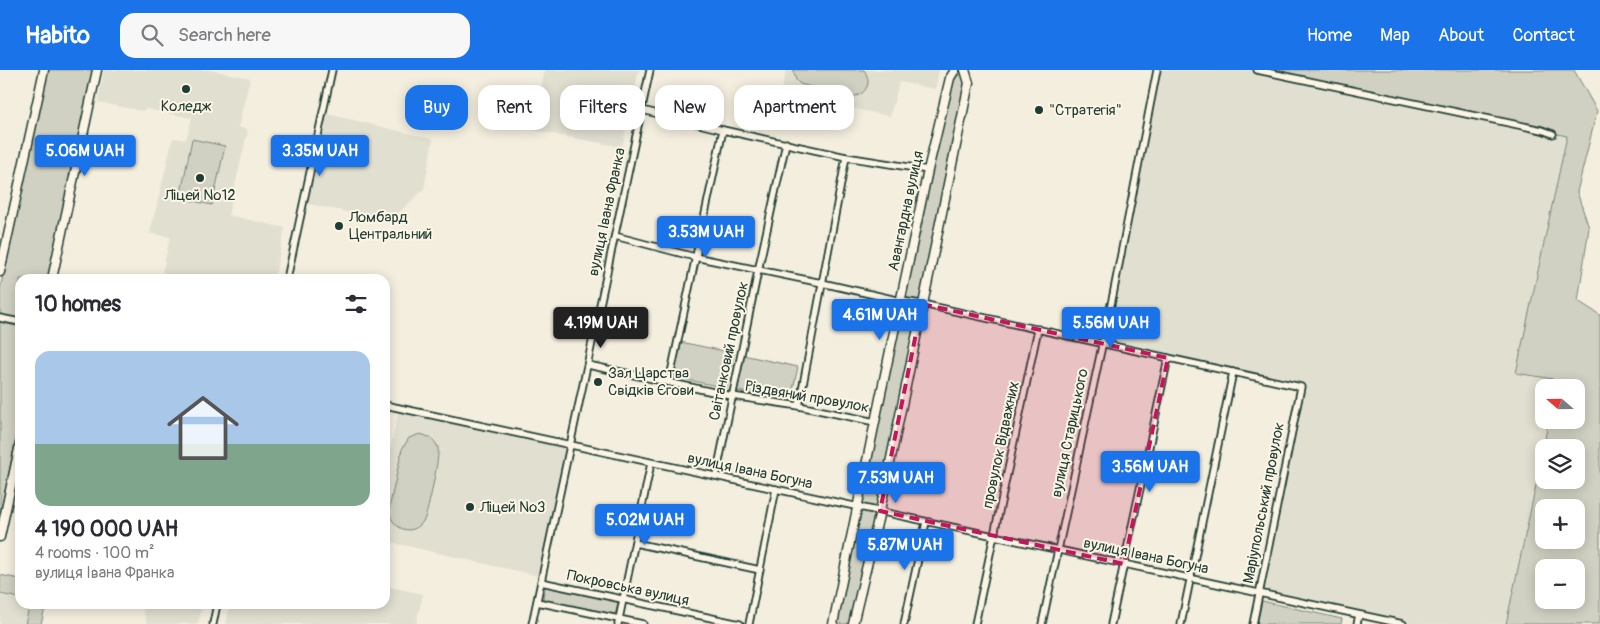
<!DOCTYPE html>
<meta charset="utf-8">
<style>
body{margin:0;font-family:Pangolin,sans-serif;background:#f7f7f7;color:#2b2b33;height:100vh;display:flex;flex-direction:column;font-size:19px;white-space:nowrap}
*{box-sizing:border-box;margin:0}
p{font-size:16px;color:#7c7c81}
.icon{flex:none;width:28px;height:28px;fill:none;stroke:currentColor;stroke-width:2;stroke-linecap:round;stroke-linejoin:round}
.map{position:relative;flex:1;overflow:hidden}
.panel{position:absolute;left:15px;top:204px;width:375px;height:335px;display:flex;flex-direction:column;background:#fff;border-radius:15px;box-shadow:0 2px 12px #0003}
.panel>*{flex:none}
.guide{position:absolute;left:405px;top:15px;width:475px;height:45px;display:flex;gap:10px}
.needle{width:32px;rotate:290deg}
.fabs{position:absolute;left:1535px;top:309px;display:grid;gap:10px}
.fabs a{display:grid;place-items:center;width:50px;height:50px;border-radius:10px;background:#fff;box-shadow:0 2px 12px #0003;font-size:25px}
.price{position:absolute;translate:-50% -42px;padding:0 11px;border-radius:5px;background:#1a73e8;color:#fff;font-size:16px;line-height:32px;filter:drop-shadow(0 1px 2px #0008)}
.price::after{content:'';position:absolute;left:50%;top:30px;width:15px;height:11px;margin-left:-8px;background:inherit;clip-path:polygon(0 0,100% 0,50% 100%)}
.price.on{background:#222;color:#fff}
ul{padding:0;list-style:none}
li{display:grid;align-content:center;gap:10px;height:265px;padding:0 20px}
li span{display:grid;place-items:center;height:155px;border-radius:15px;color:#555}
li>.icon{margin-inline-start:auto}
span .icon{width:90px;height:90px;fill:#fffc;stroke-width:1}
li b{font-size:21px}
h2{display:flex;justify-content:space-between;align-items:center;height:60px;padding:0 20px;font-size:21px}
.pill{padding:0 18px;border-radius:15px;background:#fff;box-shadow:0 2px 12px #0003;font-size:18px;line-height:45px}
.pill.on{background:#1a73e8;color:#fff}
header{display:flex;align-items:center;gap:30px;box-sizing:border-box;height:70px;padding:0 25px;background:#1a73e8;color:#fff}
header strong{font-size:24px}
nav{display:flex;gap:28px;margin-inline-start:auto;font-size:18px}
.search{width:350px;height:45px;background:#f7f7f7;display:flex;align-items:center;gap:12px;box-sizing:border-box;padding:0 18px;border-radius:15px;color:#7c7c81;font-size:19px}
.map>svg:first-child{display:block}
.built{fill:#e1dfd0}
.green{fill:#d0d1c2;stroke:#78877b;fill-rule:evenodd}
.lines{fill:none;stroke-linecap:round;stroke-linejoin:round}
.minor-casing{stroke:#1f3d34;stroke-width:9}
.tertiary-casing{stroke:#1f3d34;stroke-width:11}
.minor{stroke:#fcf5e5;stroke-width:5.5}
.tertiary{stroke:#fcf5e5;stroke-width:8}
.marked{fill:#c2185b;fill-opacity:0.2;stroke:#c2185b;stroke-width:4;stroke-dasharray:10 6;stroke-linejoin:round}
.poi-dot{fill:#1f3d34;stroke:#fcf5e5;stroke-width:2}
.labels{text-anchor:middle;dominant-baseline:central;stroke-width:4;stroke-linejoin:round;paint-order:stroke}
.poi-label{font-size:15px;fill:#1f3d34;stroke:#fcf5e5;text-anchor:start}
.street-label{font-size:15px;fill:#1f3d34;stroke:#fcf5e5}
</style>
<header>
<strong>Habito</strong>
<div class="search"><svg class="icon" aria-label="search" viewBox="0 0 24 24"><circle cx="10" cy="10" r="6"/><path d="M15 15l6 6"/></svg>Search here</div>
<nav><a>Home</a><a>Map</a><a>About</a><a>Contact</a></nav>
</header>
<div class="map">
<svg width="1600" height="554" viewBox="0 0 1600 554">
<rect width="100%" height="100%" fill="#f3eede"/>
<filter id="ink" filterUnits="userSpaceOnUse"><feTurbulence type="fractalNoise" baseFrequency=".02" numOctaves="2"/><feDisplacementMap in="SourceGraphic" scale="10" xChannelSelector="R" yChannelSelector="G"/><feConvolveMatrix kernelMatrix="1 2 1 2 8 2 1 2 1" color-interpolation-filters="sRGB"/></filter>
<g filter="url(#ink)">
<g class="built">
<polygon points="104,0 210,0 250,8 238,57 248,60 228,145 285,158 274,209 161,209 170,167 150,163 173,68 186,70 192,48 146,39 142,41 98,32"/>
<polygon points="545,0 639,0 622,77 532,60"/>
<polygon points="786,0 939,0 935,19 899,12 890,46 781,24"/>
<polygon points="1157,0 1258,0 1567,66 1516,303 1554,309 1552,317 1544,318 1544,350 1548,350 1545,370 1506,554 1403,554 1259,523 1301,317 1102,273"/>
<polygon points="323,43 433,69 424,119 390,151 304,133"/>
<polygon points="399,339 570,375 539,506 385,471 385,404"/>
<polygon points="385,516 423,524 416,554 226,554 230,534 385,534"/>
<polygon points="0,525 20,528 20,534 30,534 25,554 0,554"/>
<polygon points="141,534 202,534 198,554 147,554"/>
</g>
<g class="green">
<polygon points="47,0 94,0 49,209 20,209 20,250 0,245 0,219"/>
<path d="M793,0H864C873,13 866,26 850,27L800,14L796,10Z"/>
<path d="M1257,0H1574L1597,41L1577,122L1589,158L1578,231L1600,245V554H1506L1544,378V410H1576V378L1544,377L1548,350H1576V318L1552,317L1553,309L1516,303L1567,66ZM1544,438H1576V470H1544ZM1544,498H1576V530H1544Z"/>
<polygon points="961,4 969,13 853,554 834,554 950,8"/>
<polygon points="192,69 225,76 212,135 180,128"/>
<polygon points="0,252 20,257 20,348 0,446"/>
<polygon points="680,272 734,283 727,318 673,307"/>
<polygon points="743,285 798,297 790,333 734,320"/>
<path d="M420,364C428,366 435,369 438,378C440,385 428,443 424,450C412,469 390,458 389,439L402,379L409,368Z"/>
<polygon points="0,505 20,509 20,528 0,524"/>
<polygon points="546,513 619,528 616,542 611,545 545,531 543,528"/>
<polygon points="1262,531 1342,549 1341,554 1257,554"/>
<polygon points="30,534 46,534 41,554 25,554"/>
</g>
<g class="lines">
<g class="minor-casing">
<g id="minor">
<polyline points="1257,0 1542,60 1553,64"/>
<polyline points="642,40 723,60 846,87 928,100"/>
<polyline points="615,166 695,187 822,213 901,231 922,234 1301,317 1253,554"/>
<polyline points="287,209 332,0"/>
<polyline points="0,248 20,252"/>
<polyline points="588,295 732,326 799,336 875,352"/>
<polyline points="669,312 723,60"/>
<polyline points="385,335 1403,554"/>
<polyline points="799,336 846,87"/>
<polyline points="716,406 758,201 786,73"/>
<polyline points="635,473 760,500"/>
<polyline points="541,512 740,554"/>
<polyline points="537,532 643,554"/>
<polyline points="213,554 217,534"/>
<polyline points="532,554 650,0"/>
<polyline points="618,554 651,393"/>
<polyline points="749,554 776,419"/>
<polyline points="904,554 926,452"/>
<polyline points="975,554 1038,259"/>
<polyline points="1042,554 1113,225 1157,0"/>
<polyline points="1111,554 1168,288"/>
<polyline points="1181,554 1233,302"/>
<polyline points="1357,554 1359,545"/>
</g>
</g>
<g class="tertiary-casing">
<g id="tertiary">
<polyline points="0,202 44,0"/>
<polyline points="52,209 97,0"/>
<polyline points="0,467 20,374"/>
<polyline points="833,554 875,352 928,100 950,8 955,0"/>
<polyline points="853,554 880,441 969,13 965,0"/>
</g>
</g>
<use href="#minor" class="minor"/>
<use href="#tertiary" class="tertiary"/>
</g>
</g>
<path class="marked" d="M922,234L1168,288L1124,494L880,441Z"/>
<g class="poi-dot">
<circle cx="186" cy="19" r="5"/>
<circle cx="1039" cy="40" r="5"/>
<circle cx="200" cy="108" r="5"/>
<circle cx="339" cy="156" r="5"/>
<circle cx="598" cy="312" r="5"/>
<circle cx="470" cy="437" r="5"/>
</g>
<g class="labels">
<g class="poi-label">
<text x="186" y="36" text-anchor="middle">Коледж</text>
<text x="1049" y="40">"Стратегія"</text>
<text x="200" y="125" text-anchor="middle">Ліцей №12</text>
<text x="349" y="147">Ломбард<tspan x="349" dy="17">Центральний</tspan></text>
<text x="608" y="303">Зал Царства<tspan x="608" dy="17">Свідків Єгови</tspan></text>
<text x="480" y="437">Ліцей №3</text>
</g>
<g class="street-label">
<text transform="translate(906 141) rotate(-78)">Авангардна вулиця</text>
<text transform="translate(607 142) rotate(-78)">вулиця Івана Франка</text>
<text transform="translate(729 281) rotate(-78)">Світанковий провулок</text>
<text transform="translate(807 327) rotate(10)">Різдвяний провулок</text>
<text transform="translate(1070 363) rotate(-78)">вулиця Старицького</text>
<text transform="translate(1001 375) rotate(-78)">провулок Відважних</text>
<text transform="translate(750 401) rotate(12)">вулиця Івана Богуна</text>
<text transform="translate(1264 433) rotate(-79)">Маріупольський провулок</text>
<text transform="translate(1146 486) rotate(12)">вулиця Івана Богуна</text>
<text transform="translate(628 518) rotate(12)">Покровська вулиця</text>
</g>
</g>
</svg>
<div class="fabs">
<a><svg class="needle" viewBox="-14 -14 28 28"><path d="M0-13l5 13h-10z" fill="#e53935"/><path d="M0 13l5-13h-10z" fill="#7c7c81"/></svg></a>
<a><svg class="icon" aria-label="layers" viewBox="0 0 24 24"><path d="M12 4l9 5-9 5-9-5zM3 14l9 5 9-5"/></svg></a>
<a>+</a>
<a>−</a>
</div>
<b class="price" style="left:85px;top:107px">5.06M UAH</b>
<b class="price" style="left:320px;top:107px">3.35M UAH</b>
<b class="price" style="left:706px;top:188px">3.53M UAH</b>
<b class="price" style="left:880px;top:271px">4.61M UAH</b>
<b class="price on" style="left:601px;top:279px">4.19M UAH</b>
<b class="price" style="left:1111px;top:279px">5.56M UAH</b>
<b class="price" style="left:1150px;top:423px">3.56M UAH</b>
<b class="price" style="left:896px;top:434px">7.53M UAH</b>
<b class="price" style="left:645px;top:476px">5.02M UAH</b>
<b class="price" style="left:905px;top:501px">5.87M UAH</b>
<div class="guide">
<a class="pill on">Buy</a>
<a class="pill">Rent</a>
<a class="pill">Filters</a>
<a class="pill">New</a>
<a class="pill">Apartment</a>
</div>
<section class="panel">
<h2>10 homes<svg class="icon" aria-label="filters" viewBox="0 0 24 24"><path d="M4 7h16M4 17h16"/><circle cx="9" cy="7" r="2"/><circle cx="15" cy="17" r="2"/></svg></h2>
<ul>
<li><span style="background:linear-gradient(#a9c7e8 60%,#7fa58c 0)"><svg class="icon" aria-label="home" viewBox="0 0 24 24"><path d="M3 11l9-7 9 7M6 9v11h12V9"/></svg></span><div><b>4 190 000 UAH</b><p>4 rooms · 100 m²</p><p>вулиця Івана Франка</p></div></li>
</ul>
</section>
</div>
